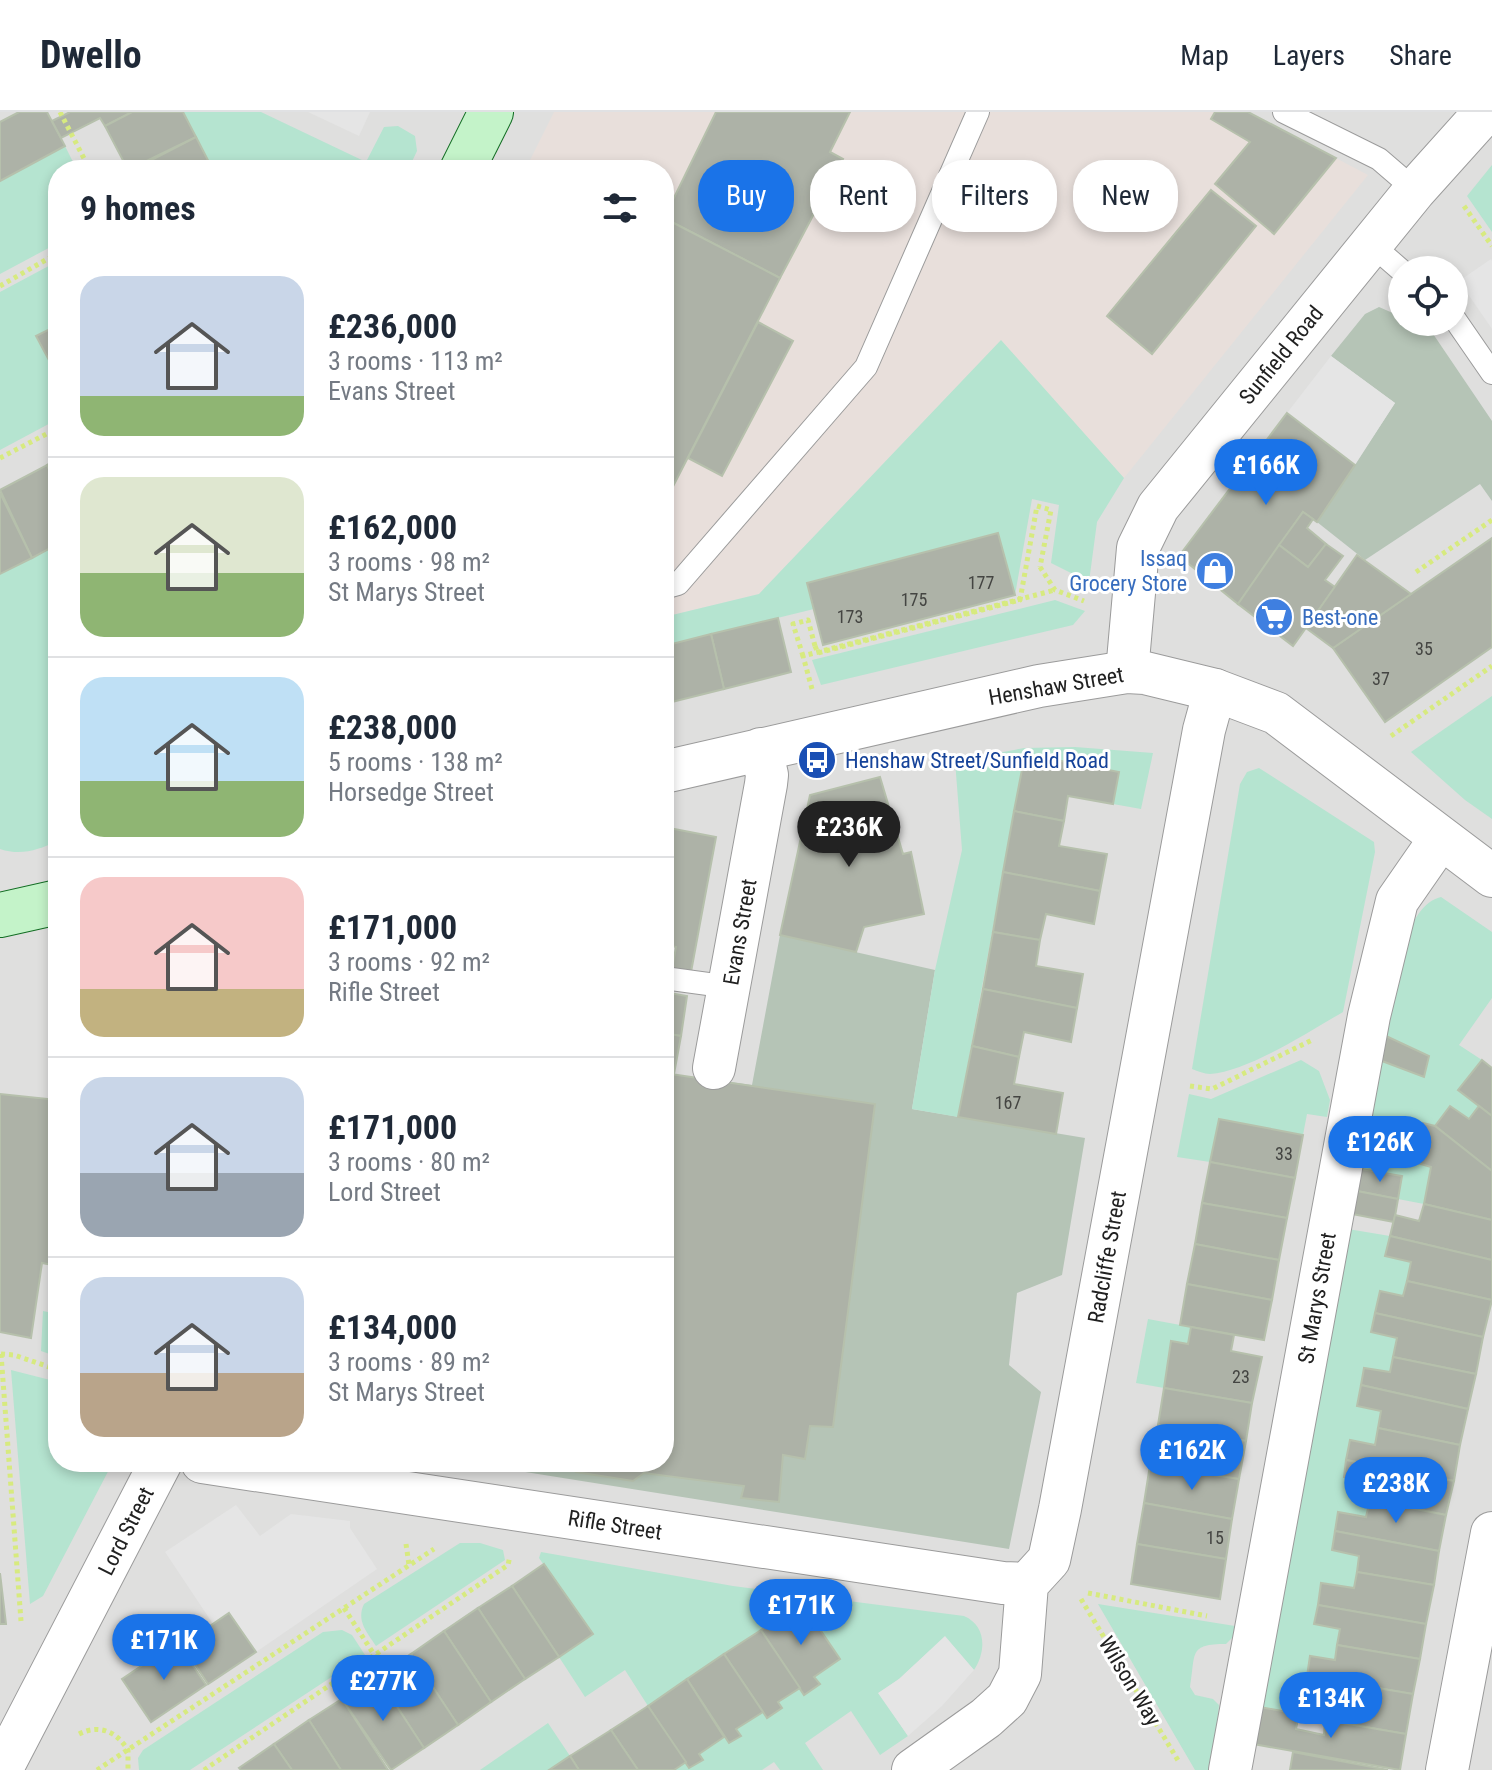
<!DOCTYPE html>
<meta charset="utf-8">
<style>
body{margin:0;font-family:"Roboto Condensed",sans-serif;background:#f2f2f3;color:#1f2937;height:100vh;display:flex;flex-direction:column;font-size:30px;white-space:nowrap}
*{box-sizing:border-box;margin:0}
p{font-size:26px;color:#747a83}
.icon{flex:none;width:44px;height:44px;fill:none;stroke:currentColor;stroke-width:2;stroke-linecap:round;stroke-linejoin:round}
.map{position:relative;flex:1;overflow:hidden}
.sheet{position:absolute;left:48px;top:48px;width:626px;height:1312px;display:flex;flex-direction:column;background:#fff;border-radius:32px;box-shadow:0 4px 12px #0003}
.sheet>*{flex:none}
.top-card{position:absolute;left:698px;top:48px;width:674px;height:72px;display:flex;gap:16px}
.tools{position:absolute;left:1388px;top:144px;display:grid;gap:16px}
.tools a{display:grid;place-items:center;width:80px;height:80px;border-radius:50%;background:#fff;box-shadow:0 4px 12px #0003;font-size:40px}
.price{position:absolute;translate:-50% -68px;padding:0 18px;border-radius:28px;background:#1a73e8;color:#fff;font-size:26px;line-height:52px;filter:drop-shadow(0 2px 4px #0008)}
.price::after{content:'';position:absolute;left:50%;top:48px;width:24px;height:18px;margin-left:-12px;background:inherit;clip-path:polygon(0 0,100% 0,50% 100%)}
.price.current{background:#222;color:#fff}
ul{padding:0;list-style:none}
li{display:flex;align-items:center;gap:24px;height:200px;padding:0 32px}
li+li{border-top:2px solid #e0e1e3}
li span{display:grid;place-items:center;flex:none;width:224px;height:160px;border-radius:24px;color:#555}
li>.icon{margin-inline-start:auto}
span .icon{width:96px;height:96px;fill:#fffc;stroke-width:1}
li b{font-size:34px}
h2{display:flex;justify-content:space-between;align-items:center;height:96px;padding:0 32px;font-size:34px}
.pill{padding:0 28px;border-radius:32px;background:#fff;box-shadow:0 4px 12px #0003;font-size:28px;line-height:72px}
.pill.current{background:#1a73e8;color:#fff}
header{display:flex;align-items:center;gap:48px;box-sizing:border-box;height:112px;padding:0 40px;background:#fff;border-bottom:2px solid #e0e1e3}
header strong{font-size:38px}
nav{display:flex;gap:44px;margin-inline-start:auto;font-size:28px}
.map>svg:first-child{display:block}
.residential{fill:#dfdfde;fill-rule:evenodd}
.industrial{fill:#e8dfdb}
.construction{fill:#b5c4b6}
.grass{fill:#b5e4d0}
.parking{fill:#e5e5e5}
.building{fill:#adb2a7;stroke:#b6c0ac;stroke-width:2}
.lines{fill:none;stroke-linecap:round;stroke-linejoin:round}
.lane-casing{stroke:#9b9b9b;stroke-width:24}
.street-casing{stroke:#9b9b9b;stroke-width:44}
.secondary-casing{stroke:#126d23;stroke-width:46}
.path{stroke:#d7ea7f;stroke-width:5;stroke-dasharray:4 4;stroke-linecap:butt}
.lane{stroke:#fff;stroke-width:22}
.street{stroke:#fff;stroke-width:42}
.secondary{stroke:#c4f3c9;stroke-width:44}
.path-bridge{stroke:#d7ea7f;stroke-width:5;stroke-dasharray:4 4;stroke-linecap:butt}
.labels{text-anchor:middle;dominant-baseline:central;stroke-width:6;stroke-linejoin:round;paint-order:stroke}
.number-label{font-size:18px;fill:#444542}
.street-label{font-size:22px;fill:#212121;stroke:#fff}
.shop-label{font-size:22px;fill:#366cbe;stroke:#fff;text-anchor:end}
.transit-label{font-size:22px;fill:#164399;stroke:#fff;text-anchor:start}
</style>
<header>
<strong>Dwello</strong>
<nav><a>Map</a><a>Layers</a><a>Share</a></nav>
</header>
<div class="map">
<svg width="1492" height="1658" viewBox="0 0 1492 1658">
<rect width="100%" height="100%" fill="#eaf0e8"/>
<path class="residential" d="M0,0H1492V1658H0ZM58,58H664V1350H58ZM1402,158H1454V210H1402Z"/>
<polygon class="industrial" points="554,0 1248,0 1368,63 1124,366 1001,229 759,482 664,505 664,58 525,58"/>
<g class="construction">
<polygon points="1379,195 1402,205 1402,210 1425,210 1492,309 1492,389 1480,372 1365,448 1317,410 1395,291 1331,244 1365,202"/>
<polygon points="780,823 935,858 912,997 1085,1026 1062,1163 1017,1181 1009,1253 1041,1280 1009,1437 462,1350 664,1350 664,961 752,973"/>
</g>
<g class="grass">
<polygon points="183,0 261,0 366,50 384,15 398,14 415,24 417,39 408,58 213,58"/>
<polygon points="65,34 77,58 58,58 58,131 0,162 0,69"/>
<polygon points="1492,53 1492,120 1467,84"/>
<polygon points="58,149 58,213 36,225 58,265 58,307 0,338 0,180"/>
<polygon points="1001,228 1124,366 1097,410 1089,470 1051,451 1059,393 1032,387 1015,483 997,421 808,470 814,497 664,534 664,505 759,482"/>
<path d="M58,432V729C38,738 21,744 0,737V462Z"/>
<polygon points="1055,488 1085,499 1073,513 821,573 812,548"/>
<polygon points="1492,584 1492,707 1465,688 1411,640"/>
<polygon points="1075,635 1153,641 1141,697 1113,692 1118,660 1025,642 958,1005 912,997 935,858 962,738 955,649 1024,636"/>
<path d="M1259,656L1374,730L1375,740L1343,900C1308,920 1249,959 1210,962C1204,962 1198,959 1192,957L1240,672L1247,660Z"/>
<path d="M1441,785L1492,820V886L1459,933L1482,948L1458,978L1479,994L1469,1007L1450,994L1435,1014L1423,1012L1414,1050L1431,1055L1424,1092L1398,1087L1401,1064L1361,1057L1382,949L1424,964L1429,944L1386,924C1393,889 1400,794 1441,785Z"/>
<polygon points="1301,948 1319,959 1330,988 1327,1005 1307,1002 1303,1023 1210,1050 1177,1045 1189,982 1211,987"/>
<polygon points="1348,1117 1390,1124 1385,1144 1411,1150 1403,1184 1371,1220 1397,1226 1390,1260 1364,1256 1357,1294 1381,1299 1375,1333 1350,1328 1344,1365 1374,1372 1366,1405 1338,1400 1332,1438 1359,1444 1354,1476 1321,1471 1340,1517 1335,1548 1310,1544 1304,1584 1329,1589 1325,1608 1260,1595"/>
<polygon points="43,1199 58,1202 58,1245 41,1239"/>
<polygon points="1148,1207 1191,1215 1188,1232 1171,1229 1164,1276 1136,1271"/>
<polygon points="11,1258 58,1270 58,1350 113,1350 43,1484 30,1492"/>
<path d="M460,1431H480L503,1438L505,1448L376,1534C367,1520 356,1509 364,1492Z"/>
<path d="M541,1440L733,1474L964,1504C987,1514 986,1540 974,1558L945,1525L899,1567L879,1581L908,1624L880,1643L851,1599L805,1631L823,1658H780L774,1650L762,1658H674L686,1650L690,1656L702,1648L699,1642L724,1625L729,1631L740,1624L736,1617L763,1600L767,1606L782,1596L778,1590L800,1576L805,1582L819,1573L814,1565L840,1547L802,1491L648,1594L625,1558L585,1585L559,1545L592,1522L539,1446Z"/>
<path d="M1098,1492L1235,1514L1234,1524L1226,1532C1188,1532 1196,1541 1190,1575L1195,1583L1213,1587L1219,1593L1212,1658H1195Z"/>
<polygon points="342,1518 352,1523 365,1543 190,1658 139,1658 138,1646 143,1638 323,1520"/>
<polygon points="548,1611 570,1644 549,1658 480,1658"/>
</g>
<g class="parking">
<polygon points="308,0 370,0 359,24"/>
<polygon points="1491,147 1492,149 1492,217 1459,169"/>
<polygon points="1331,244 1395,291 1355,353 1287,301"/>
<polygon points="236,1393 260,1424 291,1402 350,1409 350,1416 377,1457 256,1540 230,1501 213,1512 165,1440"/>
<polygon points="945,1524 974,1558 942,1594 908,1624 878,1581 899,1567"/>
</g>
<g class="building">
<polygon points="19,0 47,0 65,34 0,69 0,10"/>
<polygon points="70,0 132,0 105,14 100,6 61,26 52,9"/>
<polygon points="132,0 183,0 196,25 128,58 105,14"/>
<polygon points="716,0 850,0 830,40 843,47 780,166 664,106"/>
<polygon points="1215,0 1248,0 1336,46 1274,122 1215,72 1250,30 1211,7"/>
<polygon points="196,25 213,58 132,58"/>
<polygon points="1211,78 1256,114 1152,242 1107,204"/>
<polygon points="664,106 780,166 664,392"/>
<polygon points="758,210 793,229 722,364 688,346"/>
<polygon points="58,213 58,265 36,224"/>
<polygon points="1287,301 1355,353 1317,410 1303,400 1238,492 1179,444"/>
<polygon points="58,347 58,376 47,353"/>
<polygon points="47,353 58,376 58,432 32,446 0,378"/>
<polygon points="0,381 32,446 0,462"/>
<polygon points="1303,400 1313,407 1307,416 1326,432 1308,455 1279,433"/>
<polygon points="998,421 1015,483 823,533 807,471"/>
<polygon points="1492,426 1492,535 1385,610 1333,536"/>
<polygon points="1326,432 1343,444 1325,468 1335,475 1293,534 1238,492 1279,433 1308,455"/>
<polygon points="1357,443 1411,482 1333,536 1306,516"/>
<polygon points="778,506 791,560 724,577 711,522"/>
<polygon points="711,522 724,577 664,592 664,534"/>
<polygon points="1025,642 1119,660 1113,692 1068,684 1064,709 1014,699"/>
<polygon points="880,665 903,742 911,740 924,802 864,815 856,840 780,823 810,683"/>
<polygon points="1014,699 1064,709 1059,734 1107,742 1100,779 1003,760"/>
<polygon points="664,715 716,725 691,860 672,857 676,835 664,832"/>
<polygon points="1003,760 1100,779 1094,812 1046,802 1040,828 993,820"/>
<polygon points="993,820 1040,828 1036,854 1083,862 1077,896 983,877"/>
<polygon points="983,877 1077,896 1071,930 1024,920 1019,945 972,934"/>
<polygon points="664,880 687,884 681,924 664,921"/>
<polygon points="664,921 681,924 674,962 664,961"/>
<polygon points="1386,924 1429,944 1424,965 1382,949"/>
<polygon points="972,934 1019,945 1014,972 1063,981 1056,1022 958,1005"/>
<polygon points="1482,948 1492,956 1492,1004 1458,978"/>
<polygon points="664,961 875,992 833,1315 810,1314 805,1347 783,1343 779,1390 741,1386 744,1374 644,1361 633,1369 576,1360 571,1350 664,1350"/>
<polygon points="58,974 58,1154 42,1151 31,1226 0,1220 0,982 57,988"/>
<polygon points="1450,994 1469,1007 1479,994 1492,1004 1492,1059 1435,1014"/>
<polygon points="1219,1007 1303,1023 1295,1066 1210,1050"/>
<polygon points="1423,1011 1435,1014 1492,1059 1492,1108 1424,1092 1431,1055 1414,1050"/>
<polygon points="1210,1050 1295,1066 1287,1106 1202,1091"/>
<polygon points="1361,1057 1402,1064 1398,1087 1357,1079"/>
<polygon points="1357,1079 1398,1087 1394,1110 1352,1102"/>
<polygon points="1202,1091 1287,1106 1279,1148 1195,1132"/>
<polygon points="1424,1092 1492,1108 1492,1148 1390,1124 1395,1103 1419,1109"/>
<polygon points="1390,1124 1492,1148 1492,1188 1407,1169 1411,1150 1385,1144"/>
<polygon points="1195,1132 1279,1148 1272,1188 1187,1172"/>
<polygon points="1407,1169 1492,1188 1483,1225 1375,1201 1380,1179 1403,1184"/>
<polygon points="1187,1172 1272,1188 1264,1228 1180,1213"/>
<polygon points="1375,1201 1483,1225 1476,1262 1393,1245 1397,1226 1371,1220"/>
<polygon points="1191,1215 1234,1223 1231,1239 1262,1245 1252,1291 1164,1276 1171,1229 1188,1232"/>
<polygon points="1393,1245 1476,1262 1468,1297 1361,1273 1364,1256 1390,1260"/>
<polygon points="1361,1273 1468,1297 1460,1333 1378,1316 1381,1299 1357,1294"/>
<polygon points="1164,1276 1252,1291 1246,1329 1158,1313"/>
<polygon points="1158,1313 1246,1329 1239,1367 1150,1353"/>
<polygon points="1378,1316 1460,1333 1454,1369 1346,1348 1350,1328 1375,1333"/>
<polygon points="1346,1348 1454,1369 1446,1403 1370,1388 1374,1372 1344,1365"/>
<polygon points="1150,1353 1239,1367 1232,1407 1144,1391"/>
<polygon points="1370,1388 1446,1403 1439,1439 1335,1419 1338,1400 1366,1405"/>
<polygon points="1144,1391 1232,1407 1226,1447 1137,1432"/>
<polygon points="1335,1419 1439,1439 1434,1473 1357,1460 1359,1444 1332,1438"/>
<polygon points="1137,1432 1226,1447 1220,1487 1131,1472"/>
<polygon points="544,1452 593,1522 559,1545 512,1474"/>
<polygon points="1357,1460 1434,1473 1426,1512 1318,1493 1321,1471 1354,1476"/>
<polygon points="0,1461 6,1512 0,1512"/>
<polygon points="512,1474 559,1545 525,1567 478,1496"/>
<polygon points="802,1491 840,1547 814,1565 820,1572 804,1583 761,1518"/>
<polygon points="1318,1493 1426,1512 1420,1547 1337,1533 1340,1517 1314,1512"/>
<polygon points="478,1496 525,1567 491,1590 444,1519"/>
<polygon points="229,1501 256,1540 208,1572 182,1533"/>
<polygon points="761,1518 800,1576 778,1590 782,1596 767,1606 724,1542"/>
<polygon points="444,1519 491,1590 458,1613 411,1542"/>
<polygon points="177,1530 206,1573 151,1610 122,1567"/>
<polygon points="1337,1533 1420,1547 1413,1582 1307,1564 1310,1544 1335,1548"/>
<polygon points="411,1542 458,1613 424,1636 377,1564"/>
<polygon points="724,1542 763,1600 736,1617 741,1624 729,1631 687,1567"/>
<polygon points="377,1564 424,1636 391,1658 342,1587"/>
<polygon points="1307,1564 1413,1582 1406,1622 1325,1608 1329,1589 1303,1585"/>
<polygon points="687,1567 724,1625 699,1642 703,1648 689,1656 648,1594"/>
<polygon points="342,1587 388,1658 341,1658 309,1608"/>
<polygon points="648,1594 686,1650 674,1658 638,1658 611,1618"/>
<polygon points="1260,1595 1299,1602 1296,1617 1324,1623 1325,1608 1406,1622 1400,1658 1253,1632"/>
<polygon points="309,1608 341,1658 292,1658 274,1632"/>
<polygon points="611,1618 638,1658 579,1658 570,1644"/>
<polygon points="274,1632 292,1658 241,1658 239,1656"/>
<polygon points="1293,1640 1388,1658 1290,1658"/>
<polygon points="570,1644 579,1658 549,1658"/>
</g>
<g class="lines">
<g class="lane-casing">
<g id="lane">
<polyline points="1284,0 1379,47 1415,78"/>
<polyline points="1371,132 1402,159"/>
<polyline points="1454,206 1492,261"/>
<polyline points="664,476 678,472 866,255 978,0"/>
<polyline points="664,866 730,875"/>
</g>
</g>
<g class="street-casing">
<g id="street">
<polyline points="1127,560 1138,436 1158,395 1415,78 1485,0"/>
<polyline points="664,660 1039,574 1127,560 1145,561 1215,578 1276,601 1492,764"/>
<polyline points="714,956 766,672 767,663 761,637"/>
<polyline points="202,1350 1003,1471 1027,1472"/>
<polyline points="1,1658 161,1350"/>
<polyline points="913,1658 986,1606 1007,1587 1020,1562 1027,1472 1049,1448 1060,1397 1204,618 1215,578"/>
<polyline points="1230,1658 1369,904 1397,789 1440,727"/>
<polyline points="1447,1658 1492,1421"/>
</g>
</g>
<g class="secondary-casing">
<g id="secondary">
<polyline points="462,58 491,0"/>
<polyline points="0,803 58,790"/>
</g>
</g>
<g class="path">
<polyline points="60,0 90,58"/>
<polyline points="1464,94 1492,134"/>
<polyline points="0,174 58,141"/>
<polyline points="0,346 58,316"/>
<polyline points="1040,455 1055,478 1084,489"/>
<polyline points="1416,460 1492,408"/>
<polyline points="803,544 793,512 808,508 815,534"/>
<polyline points="812,577 803,544 1055,478"/>
<polyline points="1391,624 1492,554"/>
<polyline points="1190,974 1212,977 1312,928"/>
<polyline points="1,1242 21,1509"/>
<polyline points="1,1242 14,1243 58,1258"/>
<polyline points="406,1432 409,1453"/>
<polyline points="1088,1481 1207,1504"/>
<polyline points="1081,1487 1179,1650"/>
<polyline points="344,1496 375,1544"/>
<path d="M79,1622C99,1612 116,1619 128,1638V1658"/>
<polyline points="97,1658 434,1437"/>
<polyline points="204,1658 508,1453 510,1444"/>
</g>
<use href="#lane" class="lane"/>
<use href="#street" class="street"/>
<use href="#secondary" class="secondary"/>
<polyline class="path-bridge" points="815,534 818,541 1020,488 1037,394 1051,398 1040,455"/>
</g>
<defs>
<g id="shop-disc" transform="scale(2)"><circle r="9.5" fill="#3f7fe0" stroke="#fff"/><path d="M-5-2.5h2.3a2.7 3.5 0 0 1 5.4 0H5L5.5 6h-11ZM-1.5-2.5h3a1.5 2.3 0 0 0-3 0Z" fill="#fff"/></g>
<g id="supermarket-disc" transform="scale(2)"><circle r="9.5" fill="#3f7fe0" stroke="#fff"/><path d="M-6-5.5h2.5l.6 2H6L4.5 2H-2.5L-4.4-4H-6ZM-1.5 3.2a1.3 1.3 0 1 0 .1 0ZM3 3.2a1.3 1.3 0 1 0 .1 0Z" fill="#fff"/></g>
<g id="bus-disc" transform="scale(2)"><circle r="9.5" fill="#1a4fb4" stroke="#fff"/><path d="M-5-6H5V4H4V6H2V4H-2V6H-4V4H-5ZM-3.5-4V0h7V-4ZM-3.5 1.2v1.5H-2V1.2ZM2 1.2v1.5H3.5V1.2Z" fill="#fff"/></g>
</defs>
<g fill-rule="evenodd">
<use href="#shop-disc" x="1215" y="459"/>
<use href="#supermarket-disc" x="1274" y="505"/>
<use href="#bus-disc" x="817" y="648"/>
</g>
<g class="labels">
<g class="number-label">
<text x="981" y="470">177</text>
<text x="914" y="487">175</text>
<text x="850" y="504">173</text>
<text x="1424" y="536">35</text>
<text x="1381" y="566">37</text>
<text x="1008" y="990">167</text>
<text x="1284" y="1041">33</text>
<text x="1241" y="1264">23</text>
<text x="1215" y="1425">15</text>
</g>
<g class="street-label">
<text transform="translate(1281 243) rotate(-51)">Sunfield Road</text>
<text transform="translate(1056 574) rotate(-10)">Henshaw Street</text>
<text transform="translate(740 820) rotate(-80)">Evans Street</text>
<text transform="translate(1107 1145) rotate(-80)">Radcliffe Street</text>
<text transform="translate(1317 1186) rotate(-80)">St Marys Street</text>
<text transform="translate(615 1413) rotate(9)">Rifle Street</text>
<text transform="translate(126 1419) rotate(-63)">Lord Street</text>
<text transform="translate(1130 1569) rotate(59)">Wilson Way</text>
</g>
<g class="shop-label">
<text x="1187" y="446">Issaq<tspan x="1187" dy="25">Grocery Store</tspan></text>
<text x="1302" y="505" text-anchor="start">Best-one</text>
</g>
<g class="transit-label">
<text x="845" y="648">Henshaw Street/Sunfield Road</text>
</g>
</g>
</svg>
<div class="tools">
<a><svg class="icon" aria-label="locate" viewBox="0 0 24 24"><circle cx="12" cy="12" r="6"/><path d="M12 2v4M12 18v4M2 12h4M18 12h4"/></svg></a>
</div>
<b class="price" style="left:1266px;top:395px">£166K</b>
<b class="price current" style="left:849px;top:757px">£236K</b>
<b class="price" style="left:1380px;top:1072px">£126K</b>
<b class="price" style="left:1192px;top:1380px">£162K</b>
<b class="price" style="left:1396px;top:1413px">£238K</b>
<b class="price" style="left:801px;top:1535px">£171K</b>
<b class="price" style="left:164px;top:1570px">£171K</b>
<b class="price" style="left:383px;top:1611px">£277K</b>
<b class="price" style="left:1331px;top:1628px">£134K</b>
<div class="top-card">
<a class="pill current">Buy</a>
<a class="pill">Rent</a>
<a class="pill">Filters</a>
<a class="pill">New</a>
</div>
<section class="sheet">
<h2>9 homes<svg class="icon" aria-label="filters" viewBox="0 0 24 24"><path d="M4 7h16M4 17h16"/><circle cx="9" cy="7" r="2"/><circle cx="15" cy="17" r="2"/></svg></h2>
<ul>
<li><span style="background:linear-gradient(#c9d6e8 75%,#8fb573 0)"><svg class="icon" aria-label="home" viewBox="0 0 24 24"><path d="M3 11l9-7 9 7M6 9v11h12V9"/></svg></span><div><b>£236,000</b><p>3 rooms · 113 m²</p><p>Evans Street</p></div></li>
<li><span style="background:linear-gradient(#dfe7d0 60%,#8fb573 0)"><svg class="icon" aria-label="home" viewBox="0 0 24 24"><path d="M3 11l9-7 9 7M6 9v11h12V9"/></svg></span><div><b>£162,000</b><p>3 rooms · 98 m²</p><p>St Marys Street</p></div></li>
<li><span style="background:linear-gradient(#bfe0f5 65%,#8fb573 0)"><svg class="icon" aria-label="home" viewBox="0 0 24 24"><path d="M3 11l9-7 9 7M6 9v11h12V9"/></svg></span><div><b>£238,000</b><p>5 rooms · 138 m²</p><p>Horsedge Street</p></div></li>
<li><span style="background:linear-gradient(#f6c9c9 70%,#c2b280 0)"><svg class="icon" aria-label="home" viewBox="0 0 24 24"><path d="M3 11l9-7 9 7M6 9v11h12V9"/></svg></span><div><b>£171,000</b><p>3 rooms · 92 m²</p><p>Rifle Street</p></div></li>
<li><span style="background:linear-gradient(#c9d6e8 60%,#9aa5b1 0)"><svg class="icon" aria-label="home" viewBox="0 0 24 24"><path d="M3 11l9-7 9 7M6 9v11h12V9"/></svg></span><div><b>£171,000</b><p>3 rooms · 80 m²</p><p>Lord Street</p></div></li>
<li><span style="background:linear-gradient(#c9d6e8 60%,#b9a48a 0)"><svg class="icon" aria-label="home" viewBox="0 0 24 24"><path d="M3 11l9-7 9 7M6 9v11h12V9"/></svg></span><div><b>£134,000</b><p>3 rooms · 89 m²</p><p>St Marys Street</p></div></li>
</ul>
</section>
</div>
